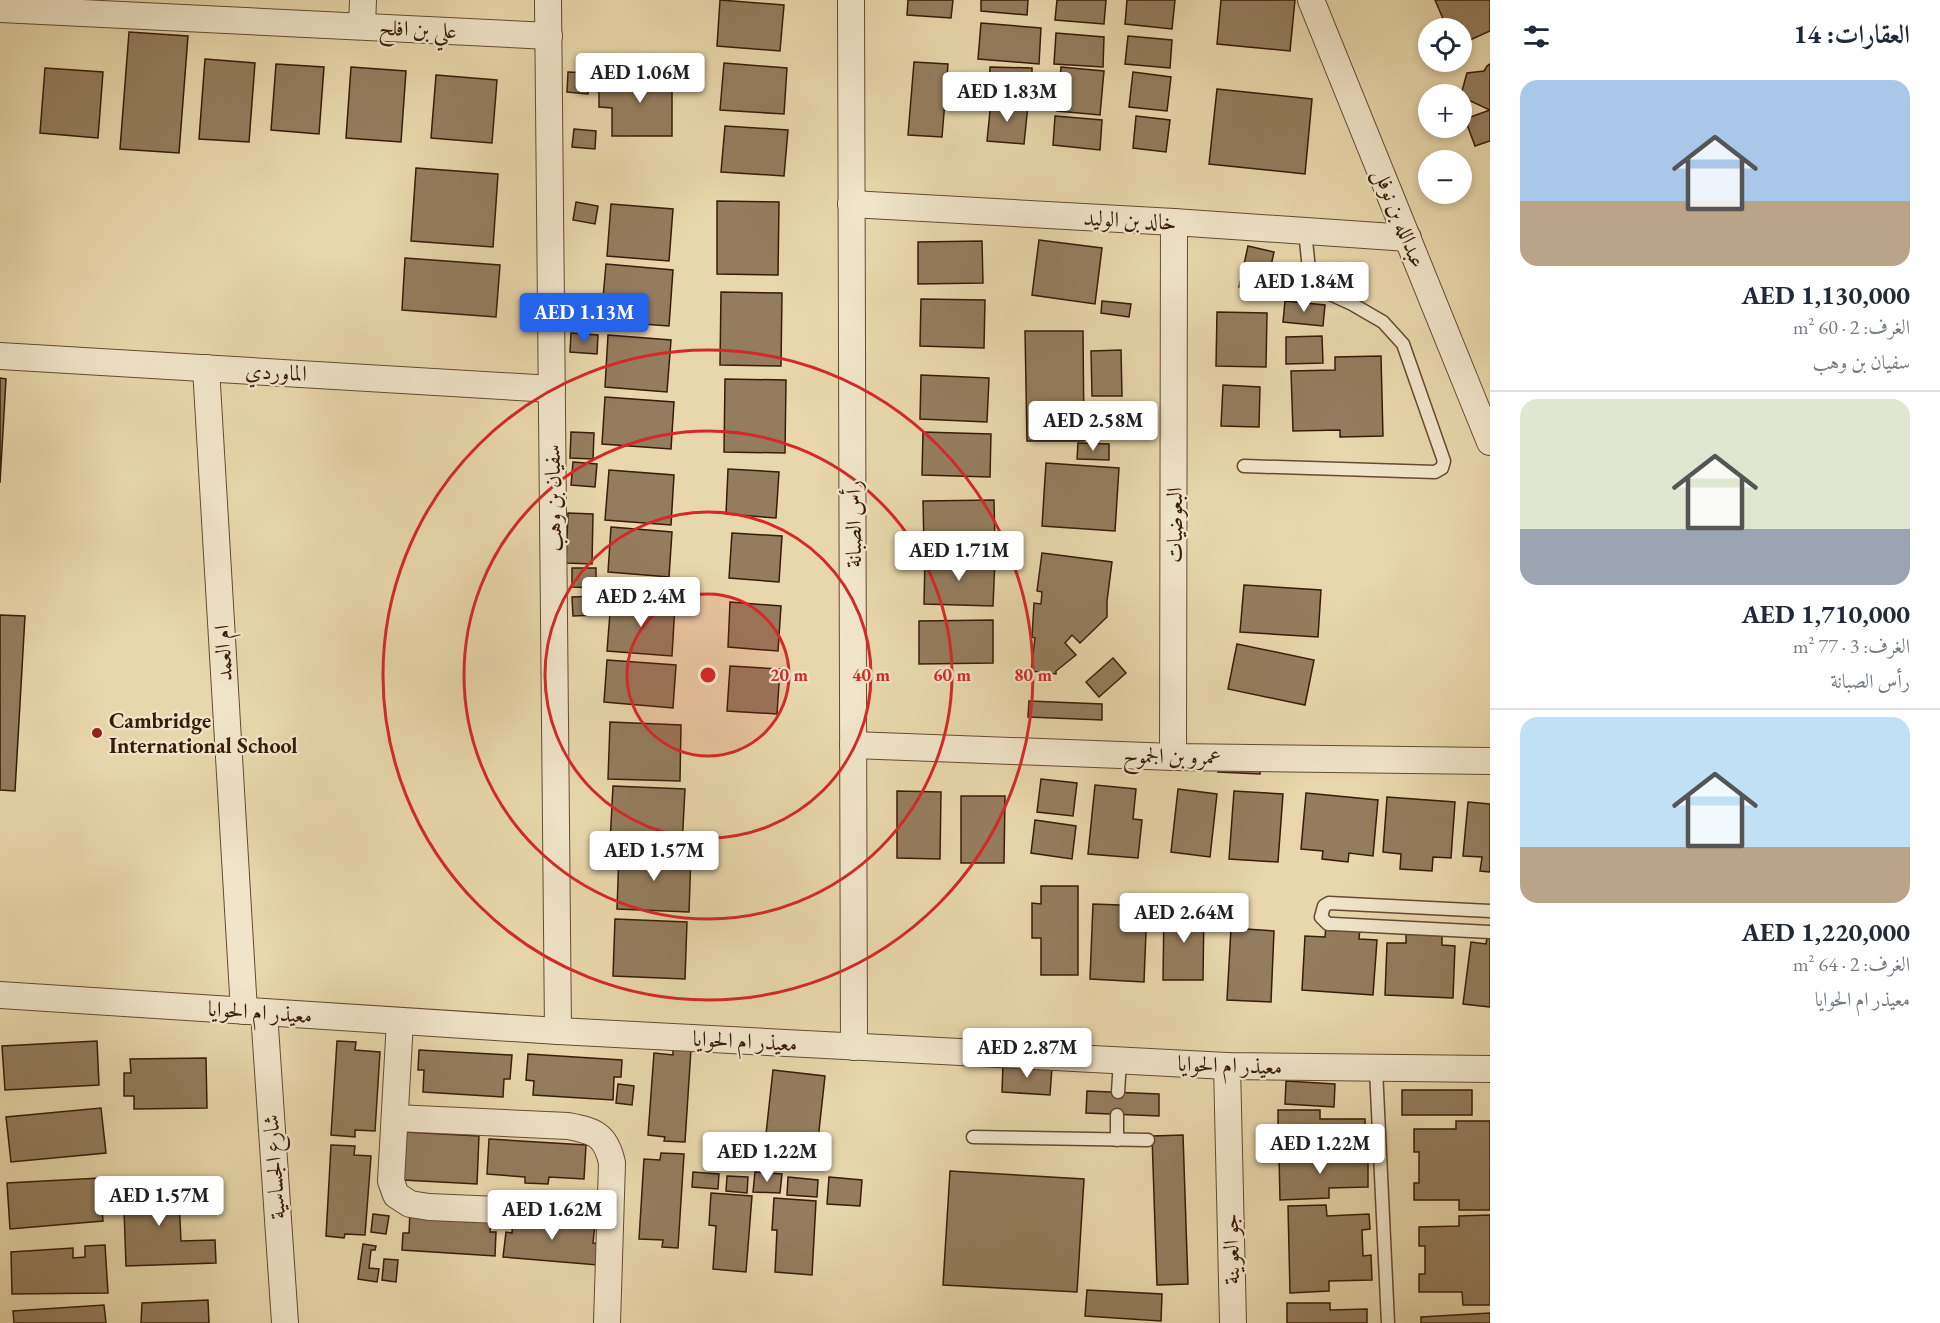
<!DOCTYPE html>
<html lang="ar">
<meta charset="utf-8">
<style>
body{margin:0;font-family:"EB Garamond",Amiri,serif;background:#f2f2f3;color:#1f2937;direction:rtl;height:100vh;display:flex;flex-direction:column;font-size:22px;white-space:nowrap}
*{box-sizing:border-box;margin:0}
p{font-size:20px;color:#747a83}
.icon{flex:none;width:33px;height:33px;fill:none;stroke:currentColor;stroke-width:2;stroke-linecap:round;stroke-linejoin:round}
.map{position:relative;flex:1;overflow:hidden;direction:ltr}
.sheet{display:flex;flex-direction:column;background:#fff;width:450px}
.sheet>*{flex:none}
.controls{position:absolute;left:1418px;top:18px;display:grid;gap:12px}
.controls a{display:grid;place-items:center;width:54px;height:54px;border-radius:50%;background:#fff;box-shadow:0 3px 9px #0003;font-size:30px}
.price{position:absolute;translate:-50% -51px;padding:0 14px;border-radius:6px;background:#fff;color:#222;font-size:20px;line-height:39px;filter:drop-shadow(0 2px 3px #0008)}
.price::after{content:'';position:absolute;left:50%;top:36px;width:18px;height:14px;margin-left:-9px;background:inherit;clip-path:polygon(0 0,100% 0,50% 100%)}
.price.on{background:#2563eb;color:#fff}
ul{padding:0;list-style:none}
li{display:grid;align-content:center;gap:12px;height:318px;padding:0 30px}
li+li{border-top:2px solid #e0e1e3}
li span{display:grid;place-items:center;height:186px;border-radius:18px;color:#555}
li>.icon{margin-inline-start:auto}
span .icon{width:108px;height:108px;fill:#fffc;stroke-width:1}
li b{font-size:26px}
h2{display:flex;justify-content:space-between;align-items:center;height:72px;padding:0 30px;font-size:26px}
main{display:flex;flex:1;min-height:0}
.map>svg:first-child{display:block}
.building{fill:#947d5e;stroke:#3a1b09;stroke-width:1.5}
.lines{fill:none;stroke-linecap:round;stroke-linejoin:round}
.lane-casing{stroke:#664a32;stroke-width:15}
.street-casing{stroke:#664a32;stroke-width:28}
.lane{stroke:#f0e5c9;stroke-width:12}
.street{stroke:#f0e5c9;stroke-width:26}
.ring{fill:none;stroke:#d62828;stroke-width:3}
.poi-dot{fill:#8f2418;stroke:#f0e5c9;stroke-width:2}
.labels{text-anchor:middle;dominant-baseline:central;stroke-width:4.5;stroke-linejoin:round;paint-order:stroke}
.street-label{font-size:22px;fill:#3a1b09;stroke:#f0e5c9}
.poi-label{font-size:22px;font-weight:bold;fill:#3a1b09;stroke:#f0e5c9;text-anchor:start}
.centre{fill:#d62828;stroke:#f0e5c9;stroke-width:3}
.ring-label{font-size:18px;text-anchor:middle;font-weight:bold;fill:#d62828;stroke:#f0e5c9;stroke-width:4.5;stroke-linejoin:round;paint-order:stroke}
</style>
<main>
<section class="sheet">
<h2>العقارات: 14<svg class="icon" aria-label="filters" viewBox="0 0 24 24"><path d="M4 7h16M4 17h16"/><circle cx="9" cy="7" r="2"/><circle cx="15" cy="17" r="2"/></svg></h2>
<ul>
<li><span style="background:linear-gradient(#a9c7e8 65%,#b9a48a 0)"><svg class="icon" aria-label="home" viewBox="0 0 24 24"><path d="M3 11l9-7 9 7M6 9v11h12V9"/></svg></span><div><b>AED 1,130,000</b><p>الغرف: 2 · 60 m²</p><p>سفيان بن وهب</p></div></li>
<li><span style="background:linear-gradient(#dfe7d0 70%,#9aa5b1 0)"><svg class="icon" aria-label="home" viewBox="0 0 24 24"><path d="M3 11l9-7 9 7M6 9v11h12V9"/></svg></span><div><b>AED 1,710,000</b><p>الغرف: 3 · 77 m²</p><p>رأس الصبانة</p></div></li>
<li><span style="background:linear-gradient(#bfe0f5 70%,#b9a48a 0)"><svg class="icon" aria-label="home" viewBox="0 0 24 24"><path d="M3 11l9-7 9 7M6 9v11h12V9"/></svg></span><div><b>AED 1,220,000</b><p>الغرف: 2 · 64 m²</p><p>معيذر ام الحوايا</p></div></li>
</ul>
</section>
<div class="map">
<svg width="1490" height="1323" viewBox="0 0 1490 1323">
<rect width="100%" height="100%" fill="#e8d7ac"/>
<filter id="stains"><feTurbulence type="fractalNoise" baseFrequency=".00333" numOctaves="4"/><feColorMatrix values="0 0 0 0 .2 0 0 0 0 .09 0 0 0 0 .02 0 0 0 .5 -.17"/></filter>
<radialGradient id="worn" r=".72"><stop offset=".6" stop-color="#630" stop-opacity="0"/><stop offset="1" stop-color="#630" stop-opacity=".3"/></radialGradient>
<g class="building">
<polygon points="720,0 784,5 780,51 717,46"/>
<polygon points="908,0 953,0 951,18 907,15"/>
<polygon points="981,0 1028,0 1027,15 981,11"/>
<polygon points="1057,0 1106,0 1104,24 1055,20"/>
<polygon points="1127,0 1175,0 1172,29 1125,24"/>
<polygon points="1221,0 1295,0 1290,51 1217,44"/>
<polygon points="1435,0 1490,0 1490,31 1461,44 1461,28 1447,28"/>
<polygon points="981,23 1041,28 1039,64 978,59"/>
<polygon points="129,32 188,36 179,153 120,149"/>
<polygon points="1056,33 1104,37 1103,67 1054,64"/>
<polygon points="1128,36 1172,40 1170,68 1125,64"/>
<polygon points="205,59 255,63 249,142 199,139"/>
<polygon points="914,62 948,64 942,137 908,135"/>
<polygon points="724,63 787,68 784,114 720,110"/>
<polygon points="276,64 324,67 319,134 271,130"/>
<polygon points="1490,64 1490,141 1475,146 1465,119 1490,110 1466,99 1462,91 1467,73 1484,71 1487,66"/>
<polygon points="351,67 406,71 401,142 346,138"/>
<polygon points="990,67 1032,68 1032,96 989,95"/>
<polygon points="1061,67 1104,71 1100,115 1057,111"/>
<polygon points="45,68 103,72 98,138 40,133"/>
<polygon points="568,72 589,73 588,94 567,92"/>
<polygon points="1133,72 1171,77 1167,111 1129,107"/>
<polygon points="611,73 672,74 672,136 612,136 612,108 599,107 599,90 611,90"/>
<polygon points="436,75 497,80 492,143 431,138"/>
<polygon points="1217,89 1312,99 1305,174 1209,164"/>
<polygon points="991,101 1028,105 1024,144 987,141"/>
<polygon points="1055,116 1102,120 1100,150 1053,145"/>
<polygon points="1136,116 1170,120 1166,152 1133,148"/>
<polygon points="725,126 788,130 784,176 721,172"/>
<polygon points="574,129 596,131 595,149 572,147"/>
<polygon points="416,168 498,174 493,247 411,241"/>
<polygon points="717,201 779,202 778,275 717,274"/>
<polygon points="576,202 598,206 595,224 573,220"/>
<polygon points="611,204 673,209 669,261 607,256"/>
<polygon points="1039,240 1102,248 1095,304 1032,295"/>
<polygon points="982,241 983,283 918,284 918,242"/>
<polygon points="1248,246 1274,252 1265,293 1239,287"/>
<polygon points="405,258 500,265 496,317 402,310"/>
<polygon points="606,264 673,270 669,326 601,321"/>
<polygon points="721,292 782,293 781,366 720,365"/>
<polygon points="921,299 985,300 984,348 920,346"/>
<polygon points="1102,301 1131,304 1129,317 1101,313"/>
<polygon points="1285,301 1325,305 1323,326 1283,322"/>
<polygon points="570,304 593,305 592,330 569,329"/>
<polygon points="1217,312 1267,313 1266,367 1216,366"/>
<polygon points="1025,331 1083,331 1084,441 1027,441"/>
<polygon points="571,333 598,335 597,354 570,352"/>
<polygon points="608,335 671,340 667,392 605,387"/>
<polygon points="1322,336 1323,363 1286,364 1286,337"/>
<polygon points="1121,350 1122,396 1092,396 1091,351"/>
<polygon points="1381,356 1383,436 1340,437 1340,430 1293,431 1291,371 1335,370 1335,357"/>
<polygon points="921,375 989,378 987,422 920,419"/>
<polygon points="0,378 6,379 0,483"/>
<polygon points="725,379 786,380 785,453 724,452"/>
<polygon points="1223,385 1260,387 1259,427 1221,426"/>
<polygon points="605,397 674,402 671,449 602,444"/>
<polygon points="571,432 594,433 593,459 570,458"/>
<polygon points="923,432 991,434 990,477 922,475"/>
<polygon points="1078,443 1109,444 1109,460 1077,459"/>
<polygon points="573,462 597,464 595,487 571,485"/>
<polygon points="1046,463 1119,468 1115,531 1042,526"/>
<polygon points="728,469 779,472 776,518 726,514"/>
<polygon points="609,470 674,475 671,525 605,520"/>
<polygon points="994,500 995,547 924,548 923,501"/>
<polygon points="568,513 593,514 592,564 566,563"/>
<polygon points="611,527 672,532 669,577 608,572"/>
<polygon points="732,533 782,536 779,582 729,578"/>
<polygon points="1042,553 1112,562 1107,601 1107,617 1080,643 1072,635 1065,643 1076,655 1056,671 1056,674 1031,671 1035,638 1032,637 1034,603 1041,604 1042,592 1037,591"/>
<polygon points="925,558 995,559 993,606 924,604"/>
<polygon points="572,568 596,568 596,588 572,587"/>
<polygon points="1244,585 1321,590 1318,637 1240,632"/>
<polygon points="598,596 599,615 573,616 572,597"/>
<polygon points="611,600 675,604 672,656 607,651"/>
<polygon points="730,602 781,606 778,651 728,647"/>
<polygon points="0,615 25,616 15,791 0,790"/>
<polygon points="993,620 993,663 919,664 919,621"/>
<polygon points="1237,644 1314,660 1305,705 1228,689"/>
<polygon points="1113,658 1126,673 1099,697 1086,682"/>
<polygon points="607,660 676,665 673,708 604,702"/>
<polygon points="730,666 780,669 777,714 727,711"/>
<polygon points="1029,701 1102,704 1102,720 1028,717"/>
<polygon points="610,722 681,725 680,781 608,779"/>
<polygon points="1219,761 1261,763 1260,774 1218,772"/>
<polygon points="1041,779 1077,783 1073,816 1037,812"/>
<polygon points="1095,785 1136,789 1133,819 1142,820 1138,858 1088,854"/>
<polygon points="613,786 685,789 682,846 610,843"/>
<polygon points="1178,789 1217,794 1210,857 1171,852"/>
<polygon points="897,791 941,792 940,859 897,858"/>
<polygon points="1234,791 1283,794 1278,862 1229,859"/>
<polygon points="1306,793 1378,800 1373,856 1349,853 1348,862 1322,859 1323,851 1301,849"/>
<polygon points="961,796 1005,796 1004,863 961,863"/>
<polygon points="1387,797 1455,802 1451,858 1433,857 1432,871 1400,869 1401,854 1383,852"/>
<polygon points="1468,802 1490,804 1490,872 1480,871 1482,857 1463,856"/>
<polygon points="1035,820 1076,826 1072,859 1031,853"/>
<polygon points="619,853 691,855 689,912 617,909"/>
<polygon points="1041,886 1078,886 1078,975 1041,975 1041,938 1032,938 1032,903 1041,904"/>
<polygon points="1093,904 1147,906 1144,982 1090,979"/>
<polygon points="1164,907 1204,907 1203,980 1163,980"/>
<polygon points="615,919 687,922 685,979 613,976"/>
<polygon points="1326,926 1360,928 1359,939 1377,940 1373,995 1302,990 1305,936 1325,937"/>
<polygon points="1231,928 1274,931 1271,1002 1227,1000"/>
<polygon points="1406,931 1442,933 1442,945 1455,946 1453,998 1385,995 1387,943 1406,943"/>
<polygon points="1488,932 1490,933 1490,1007 1463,1004 1471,942 1486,944"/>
<polygon points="97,1041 99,1085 5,1090 2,1046"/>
<polygon points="337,1041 356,1042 355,1050 380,1052 375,1131 355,1130 355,1137 331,1135"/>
<polygon points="673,1047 691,1049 685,1142 664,1141 665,1137 648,1135 654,1053 673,1055"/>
<polygon points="419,1050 512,1055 510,1079 504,1079 503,1097 423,1092 424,1070 418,1070"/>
<polygon points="528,1054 622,1060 621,1077 614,1077 613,1100 533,1095 534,1081 526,1080"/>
<polygon points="206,1058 207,1108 134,1109 134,1096 124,1096 124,1073 131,1073 130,1059"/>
<polygon points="1003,1064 1052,1067 1050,1095 1002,1092"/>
<polygon points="773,1070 825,1076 816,1158 764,1152"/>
<polygon points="1286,1081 1335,1084 1334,1107 1285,1104"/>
<polygon points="618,1084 634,1086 632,1105 616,1103"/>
<rect x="1402" y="1090" width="70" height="25"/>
<polygon points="1087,1091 1159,1094 1159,1116 1086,1113"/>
<polygon points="101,1108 106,1153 11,1162 6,1117"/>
<polygon points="1278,1110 1320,1110 1320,1119 1365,1119 1365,1138 1360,1138 1360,1153 1278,1152"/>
<polygon points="1456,1121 1490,1121 1490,1210 1459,1210 1459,1200 1414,1200 1414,1183 1419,1183 1419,1152 1414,1152 1414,1129 1456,1129"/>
<polygon points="406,1132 479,1136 477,1184 403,1180"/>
<polygon points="1183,1135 1188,1284 1157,1285 1152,1136"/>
<polygon points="489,1139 586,1145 584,1179 549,1177 548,1184 525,1183 525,1177 487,1174"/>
<polygon points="331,1145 355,1146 354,1155 371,1156 365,1235 345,1234 344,1238 326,1236"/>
<polygon points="661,1153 684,1154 678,1248 662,1247 663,1240 639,1239 644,1159 660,1160"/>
<polygon points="1358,1154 1358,1162 1368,1161 1368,1187 1329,1188 1329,1198 1280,1200 1279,1156"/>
<polygon points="950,1171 1084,1179 1077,1292 943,1285"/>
<polygon points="693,1172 719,1174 718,1189 692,1187"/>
<polygon points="755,1172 782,1174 780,1193 753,1192"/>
<polygon points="727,1176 748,1177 747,1193 726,1191"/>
<polygon points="788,1177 818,1180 817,1197 787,1195"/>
<polygon points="829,1177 862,1180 860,1206 827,1204"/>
<polygon points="100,1178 103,1221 10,1229 7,1183"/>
<polygon points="178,1179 181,1241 215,1240 216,1263 126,1266 123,1181"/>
<polygon points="711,1193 752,1196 746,1272 713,1269 716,1226 709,1225"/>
<polygon points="774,1198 816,1201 812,1275 775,1272 777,1230 772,1230"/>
<polygon points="1326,1205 1327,1216 1369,1214 1370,1229 1362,1230 1363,1256 1371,1255 1372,1280 1329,1281 1329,1291 1290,1293 1288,1206"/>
<polygon points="410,1212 491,1216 490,1232 496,1232 495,1256 402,1250 403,1233 409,1233"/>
<polygon points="373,1214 389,1216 386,1234 371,1232"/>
<polygon points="1490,1215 1490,1305 1463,1305 1462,1292 1419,1292 1419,1274 1425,1274 1425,1246 1419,1246 1419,1227 1459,1226 1459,1216"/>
<polygon points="513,1216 595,1224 593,1243 600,1244 598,1265 503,1257 506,1232 512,1233"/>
<polygon points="363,1244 376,1246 375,1250 371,1250 369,1268 379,1269 377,1282 358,1279"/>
<polygon points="105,1245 108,1293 12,1294 11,1252 73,1248 73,1258 85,1257 85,1246"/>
<polygon points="384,1259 398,1260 396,1282 382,1280"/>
<polygon points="1087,1290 1162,1294 1161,1321 1085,1316"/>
<polygon points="208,1300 209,1323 141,1323 142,1303"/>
<polygon points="1287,1303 1330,1303 1330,1310 1367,1309 1367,1323 1287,1323"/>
<polygon points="104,1305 106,1323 14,1323 13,1311"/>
<polygon points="1490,1313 1490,1323 1421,1323 1421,1317"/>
</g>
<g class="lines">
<g class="lane-casing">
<g id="lane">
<polyline points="1244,466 1435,472 1442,468 1444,461 1403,344 1383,322 1352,304 1319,289 1310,279 1305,231"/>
<polyline points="1490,911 1329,903 1324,906 1321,917 1328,924 1333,924 1490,932"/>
<polyline points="1376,1069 1388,1323"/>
<polyline points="1118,1092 1120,1061"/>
<polyline points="973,1137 1148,1140"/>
<polyline points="1117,1140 1117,1115"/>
</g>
</g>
<g class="street-casing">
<g id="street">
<polyline points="548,0 558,1031"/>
<polyline points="851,0 854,1047"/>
<polyline points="1311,0 1490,442"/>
<polyline points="0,9 549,36"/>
<polyline points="362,26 363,0"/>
<polyline points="851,204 1174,222 1408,238"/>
<polyline points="0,356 552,389"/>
<polyline points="206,368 244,1011"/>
<polyline points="853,745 1173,757 1490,761"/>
<polyline points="1173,757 1174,222"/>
<polyline points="0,995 558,1031 1227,1066 1490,1069"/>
<polyline points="264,1012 285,1323"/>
<polyline points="400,1021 391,1181 396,1195 410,1204 429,1207 610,1215"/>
<polyline points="1227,1066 1233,1323"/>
<path d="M395,1118L568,1126C595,1131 606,1135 612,1163L607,1323"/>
</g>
</g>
<use href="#lane" class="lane"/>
<use href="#street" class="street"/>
</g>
<circle cx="708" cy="675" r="81" fill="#d62828" fill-opacity=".12"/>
<g class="ring">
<circle cx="708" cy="675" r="81"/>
<circle cx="708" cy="675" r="163"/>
<circle cx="708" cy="675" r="244"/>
<circle cx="708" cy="675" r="325"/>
</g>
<circle class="poi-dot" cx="97" cy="733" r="6"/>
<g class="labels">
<g class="street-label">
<text transform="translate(418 29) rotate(3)">علي بن افلح</text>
<text transform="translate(1400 218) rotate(68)">عبدالله بن نوفل</text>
<text transform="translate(1130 220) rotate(3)">خالد بن الوليد</text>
<text transform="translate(276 372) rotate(3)">الماوردي</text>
<text transform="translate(553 498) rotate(-91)">سفيان بن وهب</text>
<text transform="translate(853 524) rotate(-90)">رأس الصبانة</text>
<text transform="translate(1174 525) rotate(-90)">البعوضيات</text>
<text transform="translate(223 653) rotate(-93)">ام العمد</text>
<text transform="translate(1172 756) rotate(1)">عمرو بن الجموح</text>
<text transform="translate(260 1012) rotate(4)">معيذر ام الحوايا</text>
<text transform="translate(745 1041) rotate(3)">معيذر ام الحوايا</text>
<text transform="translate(1230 1065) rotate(2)">معيذر ام الحوايا</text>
<text transform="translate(274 1167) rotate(-94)">شارع الجساسية</text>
<text transform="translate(1231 1249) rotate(-91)">جو العوينة</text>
</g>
<g class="poi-label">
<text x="109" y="720">Cambridge<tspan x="109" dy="25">International School</tspan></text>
</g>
</g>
<circle cx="708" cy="675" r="9" class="centre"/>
<g class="ring-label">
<text x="789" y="681">20 m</text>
<text x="871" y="681">40 m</text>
<text x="952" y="681">60 m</text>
<text x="1033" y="681">80 m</text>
</g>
<rect width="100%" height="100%" filter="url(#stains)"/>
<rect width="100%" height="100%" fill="url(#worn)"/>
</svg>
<div class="controls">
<a><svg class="icon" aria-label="locate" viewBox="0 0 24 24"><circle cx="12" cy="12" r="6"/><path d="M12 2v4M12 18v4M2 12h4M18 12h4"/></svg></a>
<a>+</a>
<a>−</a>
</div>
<b class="price" style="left:640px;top:104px">AED 1.06M</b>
<b class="price" style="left:1007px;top:123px">AED 1.83M</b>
<b class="price" style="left:1304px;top:313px">AED 1.84M</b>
<b class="price on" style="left:584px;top:344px">AED 1.13M</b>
<b class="price" style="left:1093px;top:452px">AED 2.58M</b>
<b class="price" style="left:959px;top:582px">AED 1.71M</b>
<b class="price" style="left:641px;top:628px">AED 2.4M</b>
<b class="price" style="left:654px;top:882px">AED 1.57M</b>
<b class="price" style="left:1184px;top:944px">AED 2.64M</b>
<b class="price" style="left:1027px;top:1079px">AED 2.87M</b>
<b class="price" style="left:1320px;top:1175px">AED 1.22M</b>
<b class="price" style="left:767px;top:1183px">AED 1.22M</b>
<b class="price" style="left:159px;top:1227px">AED 1.57M</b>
<b class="price" style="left:552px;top:1241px">AED 1.62M</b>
</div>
</main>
